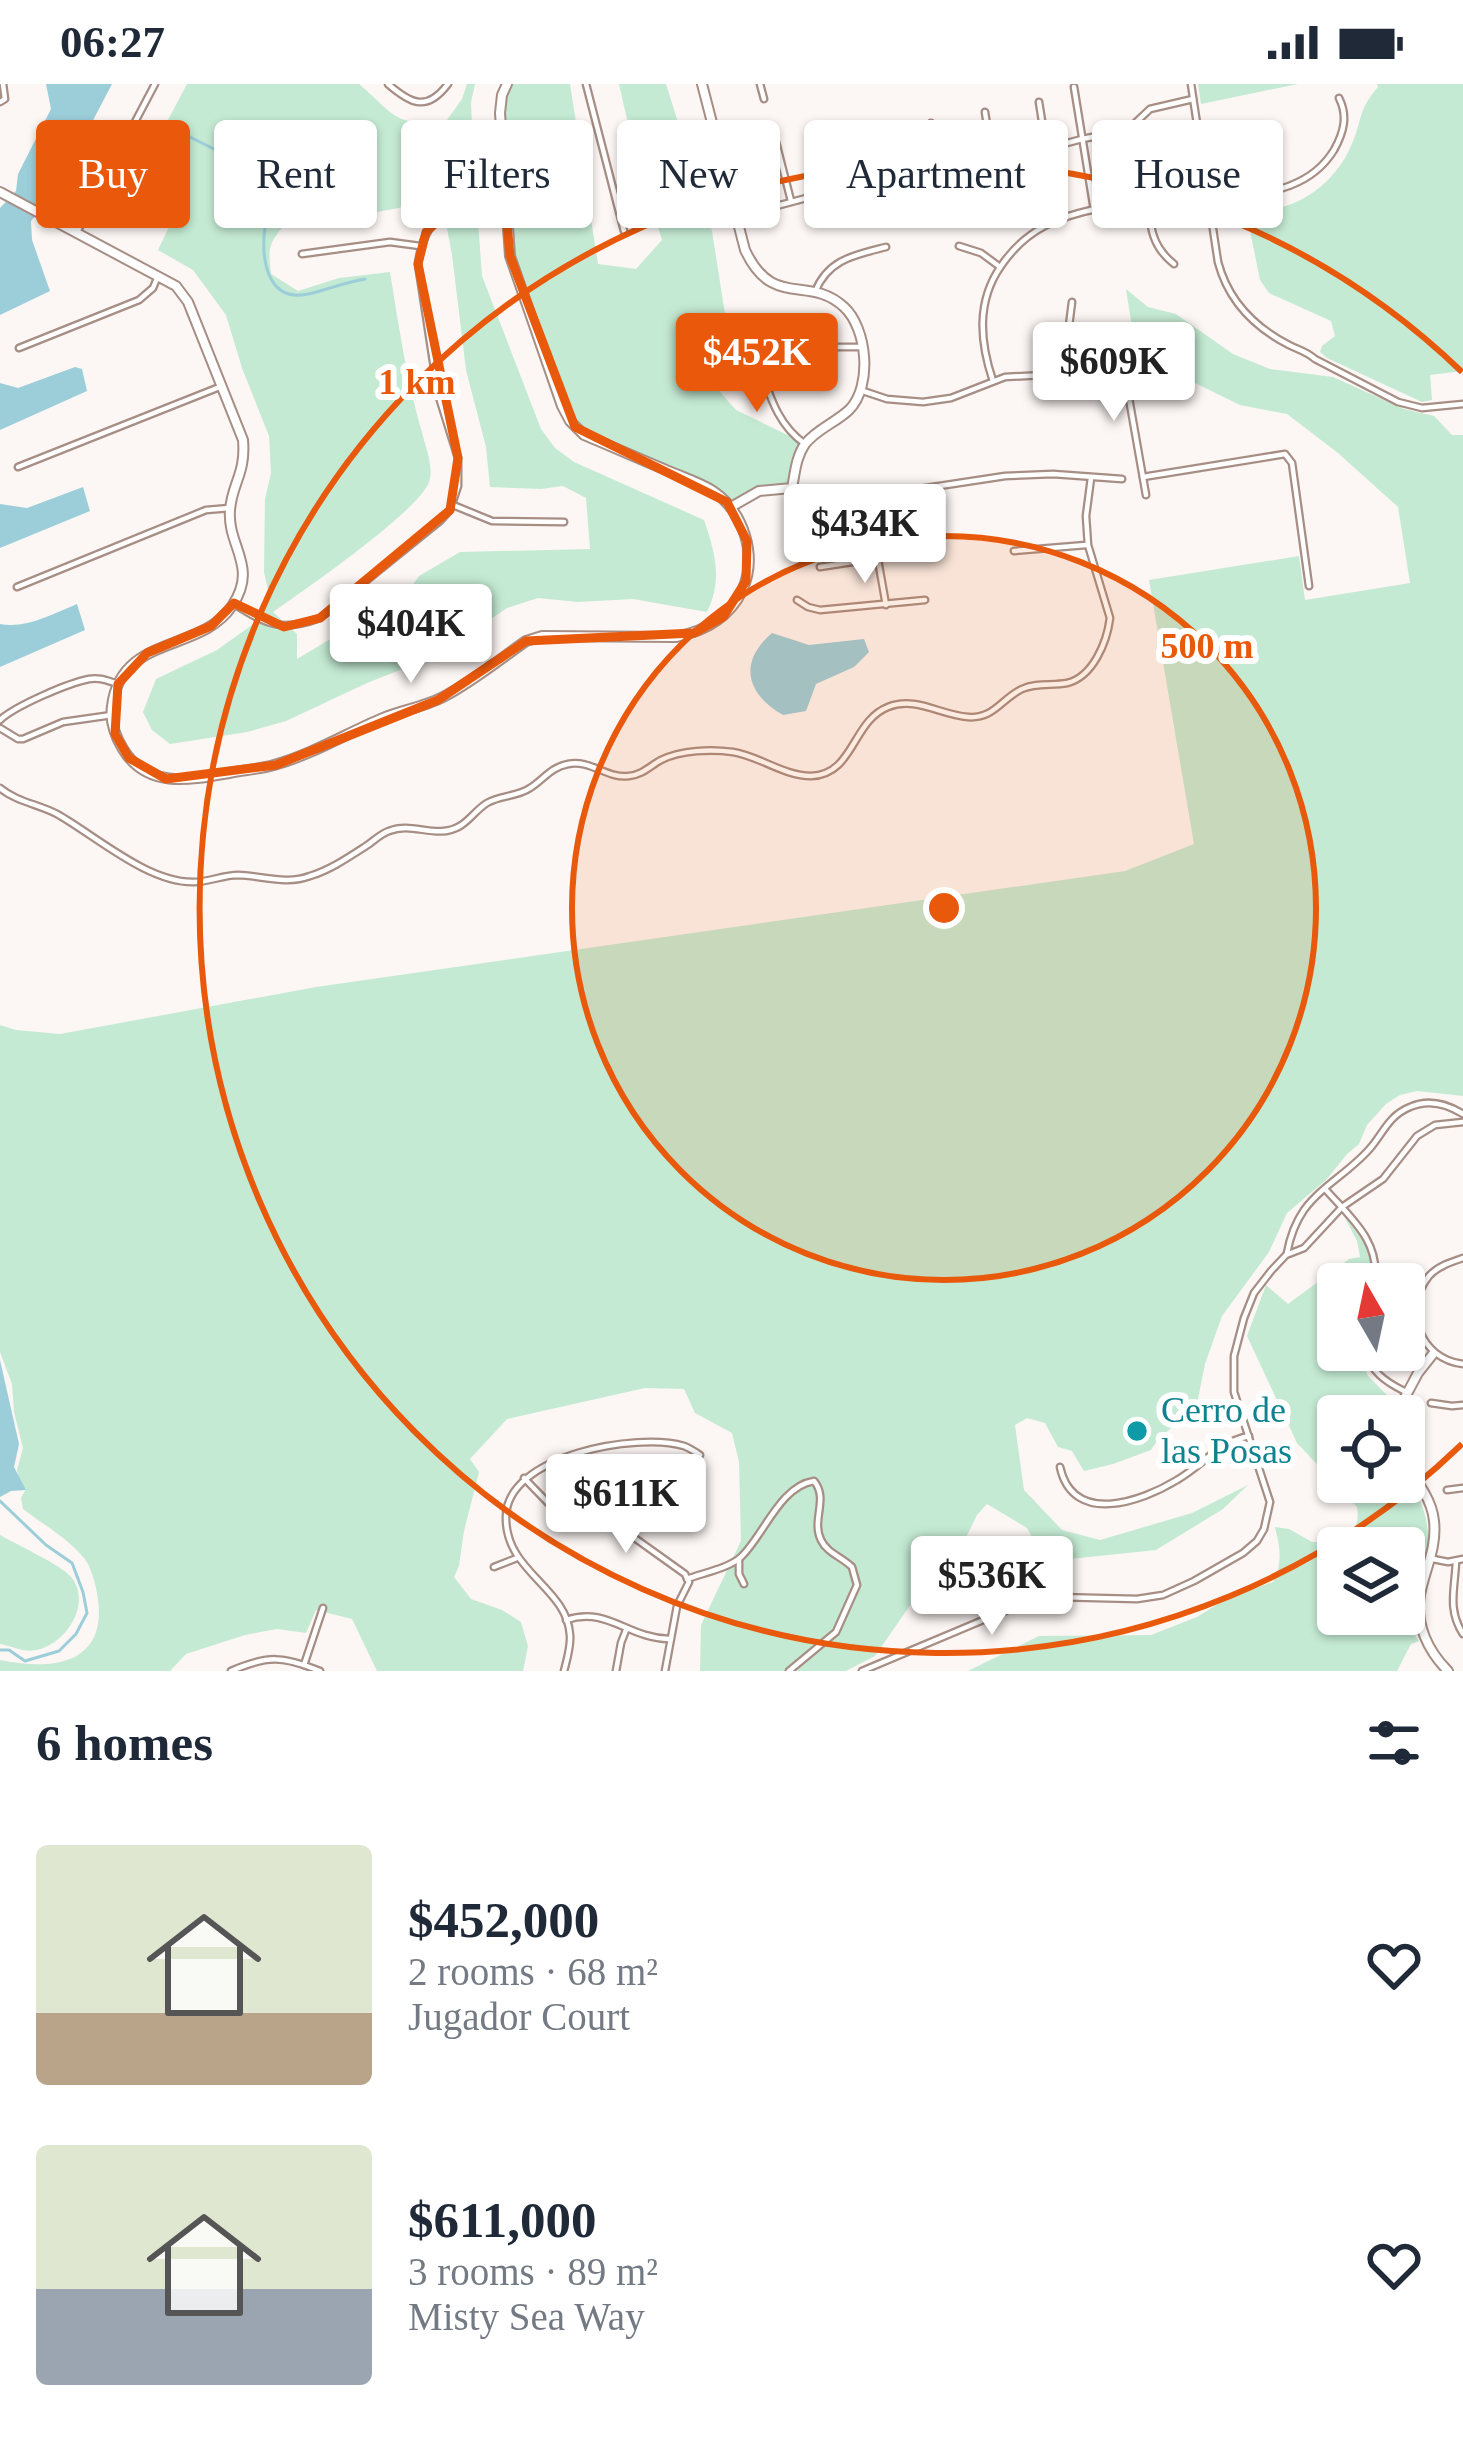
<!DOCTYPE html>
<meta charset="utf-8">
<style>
body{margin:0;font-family:Georgia,serif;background:#f2f2f3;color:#1f2937;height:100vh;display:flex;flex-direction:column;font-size:45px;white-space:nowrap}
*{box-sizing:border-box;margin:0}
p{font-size:39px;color:#747a83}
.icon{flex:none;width:66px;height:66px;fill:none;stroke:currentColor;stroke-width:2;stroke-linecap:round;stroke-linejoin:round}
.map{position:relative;height:1587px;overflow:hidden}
.drawer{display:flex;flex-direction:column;background:#fff;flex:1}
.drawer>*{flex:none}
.top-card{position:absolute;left:36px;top:36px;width:1392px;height:108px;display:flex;gap:24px}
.needle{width:78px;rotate:351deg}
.buttons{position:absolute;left:1317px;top:1179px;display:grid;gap:24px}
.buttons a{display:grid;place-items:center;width:108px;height:108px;border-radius:12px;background:#fff;box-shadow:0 3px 9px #0004;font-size:60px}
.price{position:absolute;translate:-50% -102px;padding:0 27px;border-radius:12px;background:#fff;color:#222;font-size:39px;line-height:78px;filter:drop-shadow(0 3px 6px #0008)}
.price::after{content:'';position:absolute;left:50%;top:72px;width:36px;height:27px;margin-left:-18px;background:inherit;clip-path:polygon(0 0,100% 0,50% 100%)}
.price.selected{background:#ea580c;color:#fff}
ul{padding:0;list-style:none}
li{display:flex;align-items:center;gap:36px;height:300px;padding:0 36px}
li span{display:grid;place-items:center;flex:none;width:336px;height:240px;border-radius:12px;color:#555}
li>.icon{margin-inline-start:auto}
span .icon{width:144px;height:144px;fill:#fffc;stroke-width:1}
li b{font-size:51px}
h2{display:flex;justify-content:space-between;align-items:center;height:144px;padding:0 36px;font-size:51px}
.chip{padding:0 42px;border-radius:12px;background:#fff;box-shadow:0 3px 9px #0004;font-size:42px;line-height:108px}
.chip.selected{background:#ea580c;color:#fff}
.status{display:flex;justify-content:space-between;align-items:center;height:84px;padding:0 60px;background:#fff;direction:ltr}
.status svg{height:33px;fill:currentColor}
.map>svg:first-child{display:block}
.green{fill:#c4ead3;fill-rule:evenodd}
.water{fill:#9cceda}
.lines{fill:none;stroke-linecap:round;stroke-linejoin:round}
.stream{stroke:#9cceda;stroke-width:3}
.minor-casing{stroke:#a78e85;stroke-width:9}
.tertiary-casing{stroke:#a78e85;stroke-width:12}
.minor{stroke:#fff;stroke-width:4.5}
.tertiary{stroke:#fff;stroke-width:8}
.marked{fill:none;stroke:#e8590c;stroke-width:9;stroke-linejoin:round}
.ring{fill:none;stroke:#e8590c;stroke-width:6}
.culture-dot{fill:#0f9aa8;stroke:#fff;stroke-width:4.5}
.labels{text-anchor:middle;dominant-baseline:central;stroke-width:12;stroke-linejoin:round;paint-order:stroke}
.culture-label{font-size:36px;fill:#0d838f;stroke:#fff;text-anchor:start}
.centre{fill:#e8590c;stroke:#fff;stroke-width:6}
.ring-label{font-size:36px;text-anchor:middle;font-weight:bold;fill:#e8590c;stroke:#fff;stroke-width:12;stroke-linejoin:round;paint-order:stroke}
</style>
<div class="status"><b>06:27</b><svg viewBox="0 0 49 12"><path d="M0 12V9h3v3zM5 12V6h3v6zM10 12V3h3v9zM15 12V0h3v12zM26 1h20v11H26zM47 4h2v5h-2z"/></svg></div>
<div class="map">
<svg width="1463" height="1587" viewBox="0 0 1463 1587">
<rect width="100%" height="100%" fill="#fcf6f4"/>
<g class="green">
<path d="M187,0H359C395,31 395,44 447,36L462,15L467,0H475L471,18L474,89L444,92L399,124L328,137L286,139C268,160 268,164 271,190L298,207L339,194L390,188C399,244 407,298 423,352C426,365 434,384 429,398C420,426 302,508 273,528L297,550V575L407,509L419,492L460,468L590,465L586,414L563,402L541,405L490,403L486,363L466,286L452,171L445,134C455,126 464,124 477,123L482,192L541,345L555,364L574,378L704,436C715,468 723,496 707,528L633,515L578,518L538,514L507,524L438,571L367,599L286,637L247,648L170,660L152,646L143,628L156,595L217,566L252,541L264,524L269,510L264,488L265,415L271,389L269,352L242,284L226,231L193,186L158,166L180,120L135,98Z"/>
<polygon points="507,0 570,0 598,180 636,185 662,156 633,62 619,0 666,0 712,147 725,230 696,248 715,276 705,291 736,326 806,360 792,404 762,406 731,423 722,414 593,355 572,340 514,188 502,11"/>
<polygon points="1198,0 1298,0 1201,20"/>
<path d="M1377,0H1463V287L1430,291L1432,316L1422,318L1327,274L1320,268L1322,262L1335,252L1331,237L1269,209L1260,196L1245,122C1254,123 1265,126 1273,125C1308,119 1337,94 1351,62C1363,36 1357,27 1378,3Z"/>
<path d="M1126,205L1148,223L1176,230L1233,270L1270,285L1333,293L1404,325L1434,332L1452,351H1463V1012L1417,1007L1400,1011L1386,1020L1367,1041L1359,1060L1347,1070L1326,1096L1287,1129L1269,1168L1222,1232L1205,1280L1198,1315L1185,1333L1159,1354L1151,1366L1113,1380L1084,1387L1072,1367L1058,1363L1045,1339L1027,1334L1015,1341L1024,1406L1062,1446L1100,1456L1192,1429L1248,1401L1223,1425L1156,1466L1070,1475L1039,1466L1027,1444L987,1420L977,1431L950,1486L933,1488L875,1572L846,1587H700L701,1541L741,1457L739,1378L732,1349L695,1329L684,1305L645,1304L507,1335L470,1375L479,1388L464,1447L459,1482L454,1493L471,1515L502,1526L521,1538L528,1562L523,1587H377L352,1535L316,1526L306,1549L277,1545L245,1551L186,1570L170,1587H0V1576C43,1585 100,1585 99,1526C98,1512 95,1494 88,1480C77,1460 41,1439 23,1425L21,1414L26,1405L20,1401L17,1386L23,1364L14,1328L12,1300L0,1268V941L16,946L60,950L316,903L1125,787L1194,760L1149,496L1299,472L1305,516L1410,499L1398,423L1338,369L1287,330L1240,321L1189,296L1162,266L1135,262Z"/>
<path d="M1344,1132L1369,1164L1373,1183L1350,1189L1319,1226C1339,1235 1338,1246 1338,1266H1357L1368,1292L1396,1320L1390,1332H1338V1398H1404V1389C1421,1414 1432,1438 1427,1469C1425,1483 1414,1490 1409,1502C1403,1518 1409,1544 1419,1557L1411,1560L1397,1587H968L1039,1552L1151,1551L1197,1533L1229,1513L1273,1498C1283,1478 1280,1464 1275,1443L1289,1445L1312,1458L1334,1459L1346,1456C1356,1445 1359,1438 1357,1423L1297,1359L1247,1252L1266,1201L1288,1220L1349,1175L1360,1173L1357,1157ZM1338,1464H1404V1530H1338Z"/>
<path d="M0,1451C17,1461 62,1481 72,1494C92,1521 65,1561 36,1566C24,1569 12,1562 0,1560Z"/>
</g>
<g class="water">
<polygon points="46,0 112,0 56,107 31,137 32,156 50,207 0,231 0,124 16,107 18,90 51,25"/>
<polygon points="75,283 82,285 87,307 0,346 0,299 18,304"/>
<polygon points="83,403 90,427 0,464 0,420 27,424"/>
<path d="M77,520L85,546L0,583V540C26,545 52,530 77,520Z"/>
<path d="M772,549L809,561L864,555L869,568L854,583L816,600L806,627L783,631C746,610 738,578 772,549Z"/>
<polygon points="0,1276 19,1360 14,1383 26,1406 11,1407 0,1413"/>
</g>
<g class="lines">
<g class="stream">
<polyline points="168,42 214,65"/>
<path d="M217,66C243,86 262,105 265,140"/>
<path d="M265,143C261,173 266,219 308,210C327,206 345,198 365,195"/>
<polyline points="0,1417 46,1461 72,1479 83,1508 87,1529 76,1550 59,1567 25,1577 9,1566 0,1566"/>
</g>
<g class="minor-casing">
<g id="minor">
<path d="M388,0C411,20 427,28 448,0"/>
<polyline points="586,0 624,147"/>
<polyline points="760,0 764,15"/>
<path d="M1191,0L1218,178C1228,216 1254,243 1289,261C1299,266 1306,267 1315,275L1398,318L1422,324L1463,320"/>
<polyline points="1074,3 1094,126"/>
<polyline points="0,18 5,15 3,0"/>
<polyline points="1039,18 1050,88"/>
<polyline points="985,28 996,101"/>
<polyline points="931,39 943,114"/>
<polyline points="885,43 896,90"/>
<polyline points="828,45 844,103"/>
<polyline points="1270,45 1266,65 1273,107"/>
<polyline points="776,58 791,117"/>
<path d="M1151,121C1148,145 1155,165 1174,180"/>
<polyline points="739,132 896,90 959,88 1082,55 1119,48 1132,42 1150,25 1193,15"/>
<polyline points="77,148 155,0"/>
<polyline points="959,162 981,169 1000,183"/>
<polyline points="302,170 390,158 420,162"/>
<path d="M815,208C828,175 855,171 886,163"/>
<polyline points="814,263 863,263"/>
<polyline points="19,264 139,216 153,204 158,192"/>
<path d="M725,267L739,265L756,273C769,307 775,339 805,360"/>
<polyline points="1063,289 1072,218"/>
<path d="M993,297C980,258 976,218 1001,182C1026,145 1059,132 1101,124C1113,122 1126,118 1138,119C1150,119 1162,124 1174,123C1190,122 1205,118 1220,116C1263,109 1309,107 1334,66C1344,48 1348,32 1339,14"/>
<polyline points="860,306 887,315 923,318 951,314 1005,293 1063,290 1123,280 1146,411"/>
<polyline points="18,383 222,302"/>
<polyline points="1143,393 1285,370 1292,379 1309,502"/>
<polyline points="792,404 845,413 867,413 1005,392 1053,390 1122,395"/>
<polyline points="867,414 886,521"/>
<polyline points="453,421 492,437 564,438"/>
<polyline points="1014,467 1086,461"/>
<polyline points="820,483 878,474"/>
<polyline points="17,503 206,426 230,424"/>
<polyline points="797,516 808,523 820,526 925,516"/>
<path d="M234,520C267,541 282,548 320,534L440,437L450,426L458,402V374L438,310L418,180C425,124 457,121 505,119"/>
<path d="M0,636C15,622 68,599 89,595C100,593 108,597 118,600"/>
<polyline points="0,644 18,655 23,655 63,638 112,631"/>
<path d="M0,704C17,718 38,720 57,730C96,752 148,799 194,798C209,798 223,791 238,791C263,792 287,801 310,792C330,786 349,773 366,762C374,757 380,750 389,747C413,737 436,756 460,742C470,736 477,725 487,719C500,711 517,713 530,704C543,696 551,683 568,680C590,675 607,695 629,692C642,691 650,682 661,676C681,666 711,665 733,668C759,672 784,692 811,692C854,691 852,637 888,623C916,612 940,631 968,633C994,635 1001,615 1022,605C1037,598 1052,602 1067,599C1093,593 1107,558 1110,534L1088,461L1086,432L1091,394"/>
<path d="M1326,1106C1351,1134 1382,1159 1374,1200"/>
<path d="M1287,1169C1290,1153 1295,1139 1304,1126C1322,1101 1353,1086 1372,1062C1384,1047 1390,1031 1410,1023C1428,1015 1447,1020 1463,1030"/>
<path d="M1463,1174C1451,1178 1438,1182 1429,1192C1402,1226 1420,1275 1463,1280"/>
<path d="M1364,1266C1372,1288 1384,1297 1404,1307"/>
<polyline points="1431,1319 1452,1322 1463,1321"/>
<path d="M1060,1383C1073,1442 1141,1418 1177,1396C1205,1380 1216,1359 1249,1352"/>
<polyline points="524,1394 553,1424 566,1432 622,1445 685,1490 689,1498 677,1522 665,1587"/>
<polyline points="1447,1406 1463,1404"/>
<polyline points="987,1460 1015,1522"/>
<polyline points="1433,1475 1448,1478 1463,1475"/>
<polyline points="739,1476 739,1490 744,1500"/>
<path d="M1456,1477C1455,1505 1447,1525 1463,1550"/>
<polyline points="494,1483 517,1474"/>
<path d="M687,1495C703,1489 729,1484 741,1473C764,1451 780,1402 814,1397C829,1415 811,1436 821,1456C827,1469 842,1473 852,1483L857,1501L836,1548L789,1587"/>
<path d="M566,1536C607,1522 627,1554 669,1555"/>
<polyline points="304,1581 323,1524"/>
<path d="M231,1587C268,1571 283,1572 320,1587"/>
<path d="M564,1587C567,1575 571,1563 570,1551C567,1503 505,1488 506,1433C506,1371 638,1348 684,1362C687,1363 697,1369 700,1371"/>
<polyline points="616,1587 621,1559 626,1546"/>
<polyline points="862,1587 1026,1518 1056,1513 1137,1515 1163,1511 1194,1497 1243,1469 1257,1457 1264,1445 1270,1418 1234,1308 1234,1272 1244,1234 1254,1209 1271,1187 1286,1171 1304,1164 1342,1123 1383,1095 1417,1052 1435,1041 1463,1038"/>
</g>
</g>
<g class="tertiary-casing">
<g id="tertiary">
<path d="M702,0L745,166C773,226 808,190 844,223C867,244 873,302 849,326C835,339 817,345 805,360C796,373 795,389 792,404L759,407L731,423"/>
<path d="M0,108L176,202L188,218L243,356C246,390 232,399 230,426C227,463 259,482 232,522C201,569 121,550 112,622C110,636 115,652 123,665C147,705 190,696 229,689C244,686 260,685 274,681C311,671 347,649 383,634C402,626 424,623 443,613C472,598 499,576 526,557L542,552L676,553C705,547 729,534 742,507C758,472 744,428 713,407C701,399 685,394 671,388C642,376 613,363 584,351L570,337L562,322L510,172L500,29L502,11L507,0"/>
<polyline points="1395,1332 1418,1289 1433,1270"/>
<path d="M1404,1380C1417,1397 1432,1415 1434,1437C1437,1464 1425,1485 1420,1511C1415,1540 1428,1567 1448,1587"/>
</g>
</g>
<use href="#minor" class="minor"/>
<use href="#tertiary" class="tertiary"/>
</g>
<path class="marked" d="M505,119L510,172L575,343L727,418L747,457L746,497L723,533L694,549L526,557L438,616L276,681L166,695L129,674L115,650L118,600L147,569L211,542L234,519L284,543L320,534L450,426L458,374L418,180L426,148L450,126Z"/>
<circle cx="944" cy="824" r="372" fill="#e8590c" fill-opacity=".12"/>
<g class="ring">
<circle cx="944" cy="824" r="372"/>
<path d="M1462 1360A745 745 0 1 1 1462 288"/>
</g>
<circle class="culture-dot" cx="1137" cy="1347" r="12"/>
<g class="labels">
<g class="culture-label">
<text x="1161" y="1326">Cerro de<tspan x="1161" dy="41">las Posas</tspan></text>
</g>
</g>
<circle cx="944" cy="824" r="18" class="centre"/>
<g class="ring-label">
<text x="417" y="310">1 km</text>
<text x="1207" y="574">500 m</text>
</g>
</svg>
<div class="buttons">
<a><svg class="needle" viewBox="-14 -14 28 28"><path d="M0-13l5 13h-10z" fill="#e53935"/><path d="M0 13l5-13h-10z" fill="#747a83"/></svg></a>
<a><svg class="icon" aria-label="locate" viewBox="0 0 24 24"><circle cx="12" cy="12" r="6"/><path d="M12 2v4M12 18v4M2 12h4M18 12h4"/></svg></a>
<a><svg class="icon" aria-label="layers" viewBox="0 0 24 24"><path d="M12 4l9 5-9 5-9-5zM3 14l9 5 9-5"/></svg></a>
</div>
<b class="price selected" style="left:757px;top:331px">$452K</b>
<b class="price" style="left:1114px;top:340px">$609K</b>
<b class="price" style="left:865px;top:502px">$434K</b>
<b class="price" style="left:411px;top:602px">$404K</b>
<b class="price" style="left:626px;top:1472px">$611K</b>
<b class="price" style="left:992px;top:1554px">$536K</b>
<div class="top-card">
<a class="chip selected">Buy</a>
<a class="chip">Rent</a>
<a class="chip">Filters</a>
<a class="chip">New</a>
<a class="chip">Apartment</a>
<a class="chip">House</a>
</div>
</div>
<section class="drawer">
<h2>6 homes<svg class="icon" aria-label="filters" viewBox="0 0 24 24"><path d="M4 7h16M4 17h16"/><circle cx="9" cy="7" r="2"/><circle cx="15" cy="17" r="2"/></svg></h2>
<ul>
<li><span style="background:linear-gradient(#dfe7d0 70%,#b9a48a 0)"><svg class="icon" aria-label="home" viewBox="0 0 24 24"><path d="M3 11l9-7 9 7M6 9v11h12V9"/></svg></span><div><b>$452,000</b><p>2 rooms · 68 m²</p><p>Jugador Court</p></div><svg class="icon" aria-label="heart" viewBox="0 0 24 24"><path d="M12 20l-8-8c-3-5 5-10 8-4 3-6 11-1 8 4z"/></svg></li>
<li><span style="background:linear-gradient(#dfe7d0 60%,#9aa5b1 0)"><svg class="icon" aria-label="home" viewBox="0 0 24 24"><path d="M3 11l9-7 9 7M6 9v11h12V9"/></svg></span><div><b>$611,000</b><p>3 rooms · 89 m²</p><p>Misty Sea Way</p></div><svg class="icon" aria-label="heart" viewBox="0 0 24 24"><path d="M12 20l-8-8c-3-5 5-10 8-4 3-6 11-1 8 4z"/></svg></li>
</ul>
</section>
